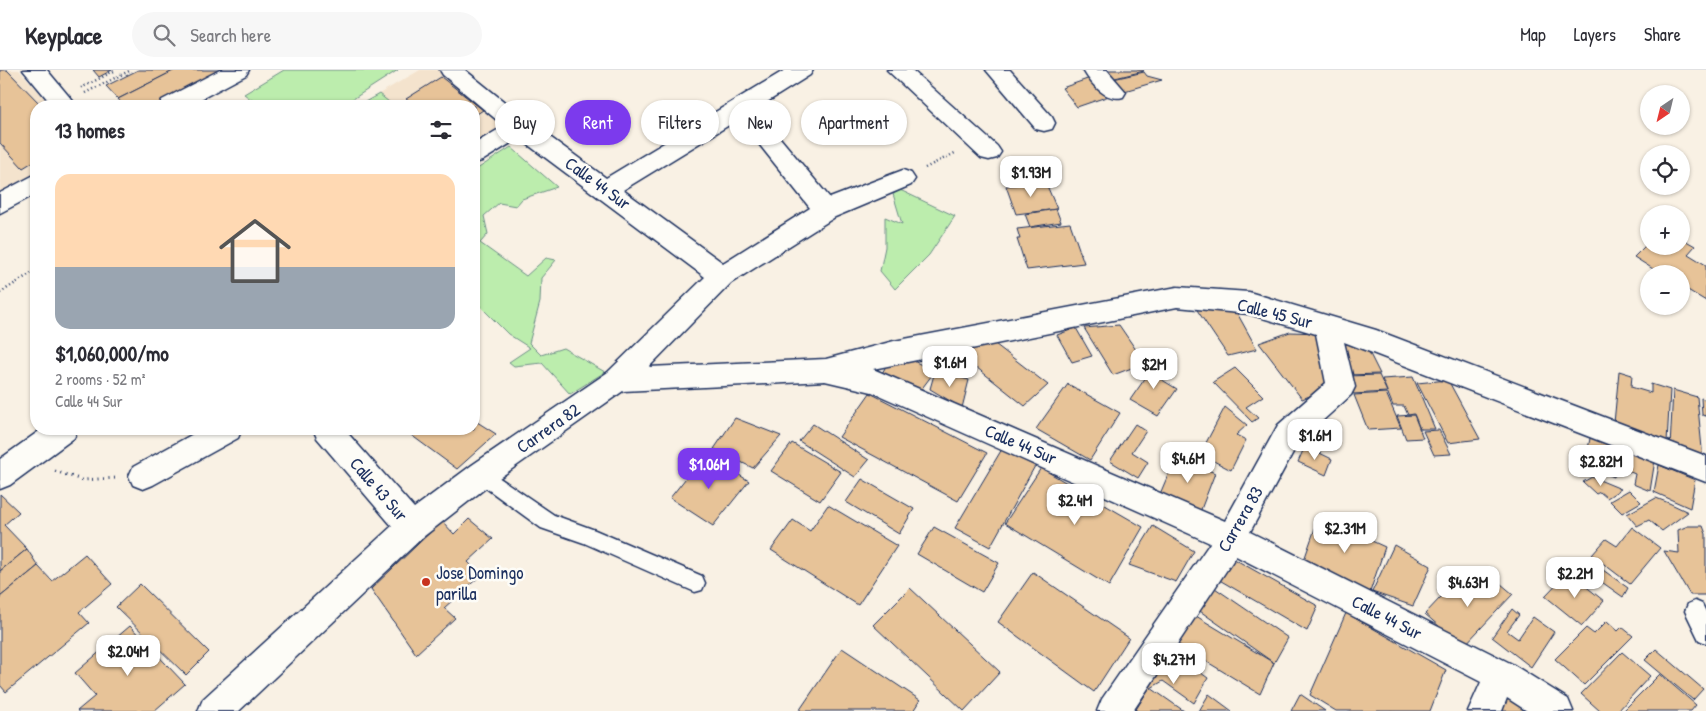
<!DOCTYPE html>
<meta charset="utf-8">
<style>
body{margin:0;font-family:"Patrick Hand",sans-serif;background:#f7f7f7;color:#2b2b33;height:100vh;display:flex;flex-direction:column;font-size:19px;white-space:nowrap}
*{box-sizing:border-box;margin:0}
p{font-size:16px;color:#7c7c81}
.icon{flex:none;width:28px;height:28px;fill:none;stroke:currentColor;stroke-width:2;stroke-linecap:round;stroke-linejoin:round}
.map{position:relative;flex:1;overflow:hidden}
.details{position:absolute;left:30px;top:30px;width:450px;height:335px;display:flex;flex-direction:column;background:#fff;border-radius:20px;box-shadow:0 1px 4px #0004}
.details>*{flex:none}
.top-card{position:absolute;left:495px;top:30px;width:475px;height:45px;display:flex;gap:10px}
.needle{width:32px;rotate:215deg}
.buttons{position:absolute;left:1640px;top:15px;display:grid;gap:10px}
.buttons a{display:grid;place-items:center;width:50px;height:50px;border-radius:50%;background:#fff;box-shadow:0 1px 4px #0004;font-size:25px}
.price{position:absolute;translate:-50% -42px;padding:0 11px;border-radius:10px;background:#fff;color:#222;font-size:16px;line-height:32px;filter:drop-shadow(0 1px 2px #0008)}
.price::after{content:'';position:absolute;left:50%;top:30px;width:15px;height:11px;margin-left:-8px;background:inherit;clip-path:polygon(0 0,100% 0,50% 100%)}
.price.current{background:#7c3aed;color:#fff}
ul{padding:0;list-style:none}
li{display:grid;align-content:center;gap:10px;height:265px;padding:0 25px}
li+li{border-top:1px solid #e1e1e2}
li span{display:grid;place-items:center;height:155px;border-radius:15px;color:#555}
li>.icon{margin-inline-start:auto}
span .icon{width:90px;height:90px;fill:#fffc;stroke-width:1}
li b{font-size:21px}
h2{display:flex;justify-content:space-between;align-items:center;height:60px;padding:0 25px;font-size:21px}
.chip{padding:0 18px;border-radius:22px;background:#fff;box-shadow:0 1px 4px #0004;font-size:18px;line-height:45px}
.chip.current{background:#7c3aed;color:#fff}
header{display:flex;align-items:center;gap:30px;box-sizing:border-box;height:70px;padding:0 25px;background:#fff;border-bottom:1px solid #e1e1e2}
header strong{font-size:24px}
nav{display:flex;gap:28px;margin-inline-start:auto;font-size:18px}
.search{width:350px;height:45px;background:#f7f7f7;display:flex;align-items:center;gap:12px;box-sizing:border-box;padding:0 18px;border-radius:28px;color:#7c7c81;font-size:19px}
.map>svg:first-child{display:block}
.built{fill:#f4e3cd}
.green{fill:#bcedad;stroke:#6c8e86}
.building{fill:#e7c398;stroke:#1b2f5e}
.lines{fill:none;stroke-linecap:round;stroke-linejoin:round}
.service-casing{stroke:#1b2f5e;stroke-width:3}
.minor-casing{stroke:#1b2f5e;stroke-width:3}
.secondary-casing{stroke:#1b2f5e;stroke-width:3}
.path-far1{stroke:#1b2f5e;stroke-width:2.5;stroke-dasharray:1 3;stroke-linecap:butt}
.path{stroke:#1b2f5e;stroke-width:3;stroke-dasharray:1 4.5;stroke-linecap:butt}
.service{fill:#fdfcf7;fill-rule:evenodd}
.minor{fill:#fdfcf7;fill-rule:evenodd}
.secondary{fill:#fdfcf7;fill-rule:evenodd}
.poi-dot{fill:#c8321e;stroke:#fdfcf7;stroke-width:2}
.labels{text-anchor:middle;dominant-baseline:central;stroke-width:5;stroke-linejoin:round;paint-order:stroke}
.street-label{font-size:18px;fill:#1b2f5e;stroke:#fdfcf7}
.poi-label{font-size:18px;fill:#1b2f5e;stroke:#fdfcf7;text-anchor:start}
</style>
<header>
<strong>Keyplace</strong>
<div class="search"><svg class="icon" aria-label="search" viewBox="0 0 24 24"><circle cx="10" cy="10" r="6"/><path d="M15 15l6 6"/></svg>Search here</div>
<nav><a>Map</a><a>Layers</a><a>Share</a></nav>
</header>
<div class="map">
<svg width="1706" height="641" viewBox="0 0 1706 641">
<rect width="100%" height="100%" fill="#f9f1e4"/>
<filter id="ink" filterUnits="userSpaceOnUse"><feTurbulence type="fractalNoise" baseFrequency=".02" numOctaves="2"/><feDisplacementMap in="SourceGraphic" scale="10" xChannelSelector="R" yChannelSelector="G"/><feConvolveMatrix kernelMatrix="1 2 1 2 8 2 1 2 1" color-interpolation-filters="sRGB"/></filter>
<g filter="url(#ink)">
<g class="built">
<polygon points="0,0 19,0 52,36 36,36 36,108 0,131"/>
<polygon points="420,0 451,0 520,57 474,85 474,36 358,36"/>
</g>
<g class="green">
<polygon points="284,0 398,0 342,36 260,36 244,24"/>
<polygon points="379,24 394,36 358,36"/>
<polygon points="511,77 557,117 522,129 516,136 499,133 484,146 488,164 480,173 526,206 546,188 556,190 541,208 540,232 529,273 541,285 563,278 605,302 570,324 542,293 514,296 509,292 530,278 508,264 474,230 474,101"/>
<polygon points="900,120 955,146 929,185 895,219 880,201 885,177 885,147 902,154 893,124"/>
</g>
<g class="building">
<polygon points="0,0 7,0 42,36 36,36 36,90 23,98 0,73"/>
<polygon points="93,0 112,0 99,7"/>
<polygon points="138,0 175,0 118,29 106,16"/>
<polygon points="175,0 224,0 155,36 124,36 118,29"/>
<polygon points="1105,0 1143,0 1144,1 1111,9"/>
<polygon points="1144,2 1147,6 1162,10 1121,22 1113,9"/>
<polygon points="441,7 483,40 474,46 474,36 415,36 406,29"/>
<polygon points="1093,7 1109,26 1077,37 1062,18"/>
<polygon points="1045,111 1057,139 1016,144 1006,116"/>
<polygon points="1056,139 1061,152 1030,157 1025,144"/>
<polygon points="1070,153 1084,193 1027,200 1017,169 1020,169 1017,159"/>
<polygon points="1681,168 1695,176 1688,184 1706,195 1706,231 1681,216 1681,204 1661,204 1634,187 1649,172 1649,176 1681,176"/>
<polygon points="1232,234 1257,279 1228,286 1195,237"/>
<polygon points="1119,255 1145,293 1113,305 1084,258"/>
<polygon points="1076,258 1092,286 1072,292 1057,265"/>
<polygon points="1290,262 1320,263 1330,318 1302,329 1259,273"/>
<polygon points="1334,266 1367,278 1380,304 1347,305"/>
<polygon points="995,274 1048,315 1025,336 957,282"/>
<polygon points="894,282 935,301 920,321 881,305"/>
<polygon points="1160,287 1169,293 1159,308 1177,319 1158,346 1130,330"/>
<polygon points="1235,298 1263,326 1246,337 1258,348 1252,352 1213,312"/>
<polygon points="935,301 969,310 962,338 930,319"/>
<polygon points="1619,301 1632,305 1631,317 1651,323 1651,314 1670,320 1667,372 1614,353"/>
<polygon points="1379,305 1387,322 1353,324 1347,306"/>
<polygon points="1413,307 1435,359 1420,359 1414,344 1408,345 1404,336 1393,336 1382,309"/>
<polygon points="1448,310 1480,369 1448,373 1417,313"/>
<polygon points="1068,314 1120,343 1090,390 1036,359"/>
<polygon points="1673,320 1697,327 1703,389 1670,377"/>
<polygon points="870,323 987,383 958,431 839,367"/>
<polygon points="1386,323 1401,358 1368,360 1354,325"/>
<polygon points="1701,328 1706,330 1706,346 1702,345"/>
<polygon points="1225,337 1247,355 1236,365 1246,370 1231,400 1200,384"/>
<polygon points="1414,345 1423,368 1406,369 1397,346"/>
<polygon points="735,348 781,366 753,398 714,379"/>
<polygon points="474,350 496,364 457,399 411,365 418,359 474,359"/>
<polygon points="813,354 869,390 855,407 799,371"/>
<polygon points="1135,354 1146,361 1132,382 1148,392 1138,408 1110,391"/>
<polygon points="1439,360 1451,384 1434,385 1423,361"/>
<polygon points="1591,363 1655,390 1650,421 1633,414 1635,404 1616,396 1614,407 1585,395"/>
<polygon points="792,373 841,402 820,431 771,401"/>
<polygon points="1305,376 1332,389 1326,405 1298,392"/>
<polygon points="1002,379 1035,396 990,477 955,458"/>
<polygon points="705,384 749,411 713,456 670,428"/>
<polygon points="1176,386 1215,403 1200,442 1160,424"/>
<polygon points="1659,395 1695,410 1690,438 1654,422"/>
<polygon points="1041,398 1143,457 1109,516 1005,453"/>
<polygon points="1592,407 1621,419 1607,428 1600,422 1596,424 1583,412"/>
<polygon points="862,409 914,439 899,464 846,432"/>
<polygon points="1629,420 1641,432 1622,443 1610,431"/>
<polygon points="0,424 19,442 4,455 27,479 0,501"/>
<polygon points="1656,428 1669,433 1688,442 1662,461 1649,450 1637,456 1627,444"/>
<polygon points="828,435 897,476 858,535 771,480 793,450 810,461"/>
<polygon points="1319,447 1385,477 1370,522 1304,490"/>
<polygon points="469,449 493,469 468,492 481,505 444,538 455,548 416,584 371,519 442,451 454,464"/>
<polygon points="1153,456 1194,481 1176,512 1129,495"/>
<polygon points="1688,456 1703,456 1706,464 1706,525 1690,525 1664,481 1679,483 1678,460"/>
<polygon points="934,457 999,493 982,522 917,484"/>
<polygon points="1632,457 1660,478 1630,514 1592,485 1606,469 1617,476"/>
<polygon points="1394,475 1431,496 1413,536 1372,522"/>
<polygon points="27,479 38,496 0,527 0,501"/>
<polygon points="85,484 112,514 79,542 89,553 6,622 0,615 0,527 38,496 52,511"/>
<polygon points="1227,485 1318,536 1307,561 1216,508"/>
<polygon points="1585,487 1628,518 1623,527 1579,496"/>
<polygon points="1033,502 1129,568 1094,622 998,552"/>
<polygon points="1568,502 1604,531 1582,556 1545,526"/>
<polygon points="1488,503 1513,524 1463,577 1425,544 1455,512 1468,524"/>
<polygon points="140,514 209,582 186,605 116,537"/>
<polygon points="1212,516 1288,568 1274,593 1197,539"/>
<polygon points="910,518 1000,602 964,641 873,555"/>
<polygon points="1512,539 1519,545 1507,561 1518,569 1533,547 1554,562 1531,597 1492,567"/>
<polygon points="1191,543 1274,593 1260,624 1176,573"/>
<polygon points="1346,543 1446,600 1430,641 1336,641 1310,625"/>
<polygon points="1607,551 1618,561 1622,557 1633,566 1584,615 1555,589 1586,558 1594,564"/>
<polygon points="130,556 185,614 154,641 77,641 95,626 75,603"/>
<polygon points="842,578 920,630 913,641 799,641"/>
<polygon points="1656,579 1703,619 1693,630 1645,590"/>
<polygon points="1172,582 1208,608 1194,633 1163,611 1151,618 1184,641 1135,641"/>
<polygon points="1622,582 1650,606 1618,641 1600,641 1581,624"/>
<polygon points="1660,604 1696,635 1691,641 1623,641"/>
<polygon points="1209,624 1232,641 1199,641"/>
<polygon points="1300,624 1325,641 1291,641"/>
<polygon points="1508,624 1535,641 1502,641"/>
</g>
<g class="lines">
<g class="service-casing">
<g id="service">
<polygon points="482,396 554,445 595,460 702,506 705,513 702,520 695,522 584,473 541,458 475,410 473,404 475,398"/>
<polygon points="1695,531 1702,534 1706,542 1706,573 1699,570 1685,541 1688,534"/>
</g>
</g>
<g class="minor-casing">
<g id="minor">
<polygon points="220,0 249,0 246,5 188,36 159,36 162,30"/>
<path d="M440,0H465L528,51L606,108L785,0H813L810,5L756,39L830,128L895,103L903,100L911,103L915,109L911,115L835,147L731,213L649,297L826,289L894,271L1177,217L1249,222L1376,260L1706,386V412L1344,272L1355,317L1351,325L1298,373L1250,462L1512,594L1568,629L1573,641H1527L1507,628L1502,641H1468L1481,612L1236,486L1133,641H1097L1102,629L1210,473L872,322L825,311L623,321L492,413L423,467L239,641H198L203,629L392,456L317,368L313,359H344L414,438L472,395L608,302L705,207L519,68L482,91L474,93V74L504,56L443,5ZM739,49L810,138L723,193L623,120ZM1177,237L1249,244L1316,264L1326,313L1278,355L1225,451L873,299Z"/>
<polygon points="887,0 912,0 997,76 1001,82 997,88 989,90 981,88"/>
<polygon points="986,0 1010,0 1052,47 1055,53 1052,59 1044,61 1036,59"/>
<path d="M1083,0H1107L1126,22L1123,27C1106,32 1091,14 1083,0Z"/>
<polygon points="36,104 36,124 0,143 0,123"/>
<polygon points="202,359 242,359 238,368 153,415 143,419 133,415 129,406 133,397"/>
</g>
</g>
<g class="secondary-casing">
<g id="secondary">
<polygon points="23,0 47,0 77,36 53,36"/>
<polygon points="42,359 78,359 74,368 10,415 0,419 0,389"/>
</g>
</g>
<g class="path-far1">
<polyline points="81,18 116,0"/>
<polyline points="85,23 131,0"/>
<polyline points="925,98 955,83"/>
<polyline points="0,223 36,200"/>
</g>
<polyline class="path" points="55,401 82,410 117,408"/>
<use href="#service" class="service"/>
<use href="#minor" class="minor"/>
<use href="#secondary" class="secondary"/>
</g>
</g>
<circle class="poi-dot" cx="426" cy="512" r="5"/>
<g class="labels">
<g class="street-label">
<text transform="translate(598 113) rotate(36)">Calle 44 Sur</text>
<text transform="translate(1275 243) rotate(14)">Calle 45 Sur</text>
<text transform="translate(548 358) rotate(-35)">Carrera 82</text>
<text transform="translate(1021 374) rotate(23)">Calle 44 Sur</text>
<text transform="translate(379 419) rotate(49)">Calle 43 Sur</text>
<text transform="translate(1240 449) rotate(-60)">Carrera 83</text>
<text transform="translate(1387 547) rotate(27)">Calle 44 Sur</text>
</g>
<g class="poi-label">
<text x="436" y="502">Jose Domingo<tspan x="436" dy="21">parilla</tspan></text>
</g>
</g>
</svg>
<div class="buttons">
<a><svg class="needle" viewBox="-14 -14 28 28"><path d="M0-13l5 13h-10z" fill="#e53935"/><path d="M0 13l5-13h-10z" fill="#7c7c81"/></svg></a>
<a><svg class="icon" aria-label="locate" viewBox="0 0 24 24"><circle cx="12" cy="12" r="6"/><path d="M12 2v4M12 18v4M2 12h4M18 12h4"/></svg></a>
<a>+</a>
<a>−</a>
</div>
<b class="price" style="left:1031px;top:128px">$1.93M</b>
<b class="price" style="left:950px;top:318px">$1.6M</b>
<b class="price" style="left:1154px;top:320px">$2M</b>
<b class="price" style="left:1315px;top:391px">$1.6M</b>
<b class="price" style="left:1188px;top:414px">$4.6M</b>
<b class="price" style="left:1601px;top:417px">$2.82M</b>
<b class="price current" style="left:709px;top:420px">$1.06M</b>
<b class="price" style="left:1075px;top:456px">$2.4M</b>
<b class="price" style="left:1345px;top:484px">$2.31M</b>
<b class="price" style="left:1575px;top:529px">$2.2M</b>
<b class="price" style="left:1468px;top:538px">$4.63M</b>
<b class="price" style="left:128px;top:607px">$2.04M</b>
<b class="price" style="left:1174px;top:615px">$4.27M</b>
<div class="top-card">
<a class="chip">Buy</a>
<a class="chip current">Rent</a>
<a class="chip">Filters</a>
<a class="chip">New</a>
<a class="chip">Apartment</a>
</div>
<section class="details">
<h2>13 homes<svg class="icon" aria-label="filters" viewBox="0 0 24 24"><path d="M4 7h16M4 17h16"/><circle cx="9" cy="7" r="2"/><circle cx="15" cy="17" r="2"/></svg></h2>
<ul>
<li><span style="background:linear-gradient(#ffd9b3 60%,#9aa5b1 0)"><svg class="icon" aria-label="home" viewBox="0 0 24 24"><path d="M3 11l9-7 9 7M6 9v11h12V9"/></svg></span><div><b>$1,060,000/mo</b><p>2 rooms · 52 m²</p><p>Calle 44 Sur</p></div></li>
</ul>
</section>
</div>
